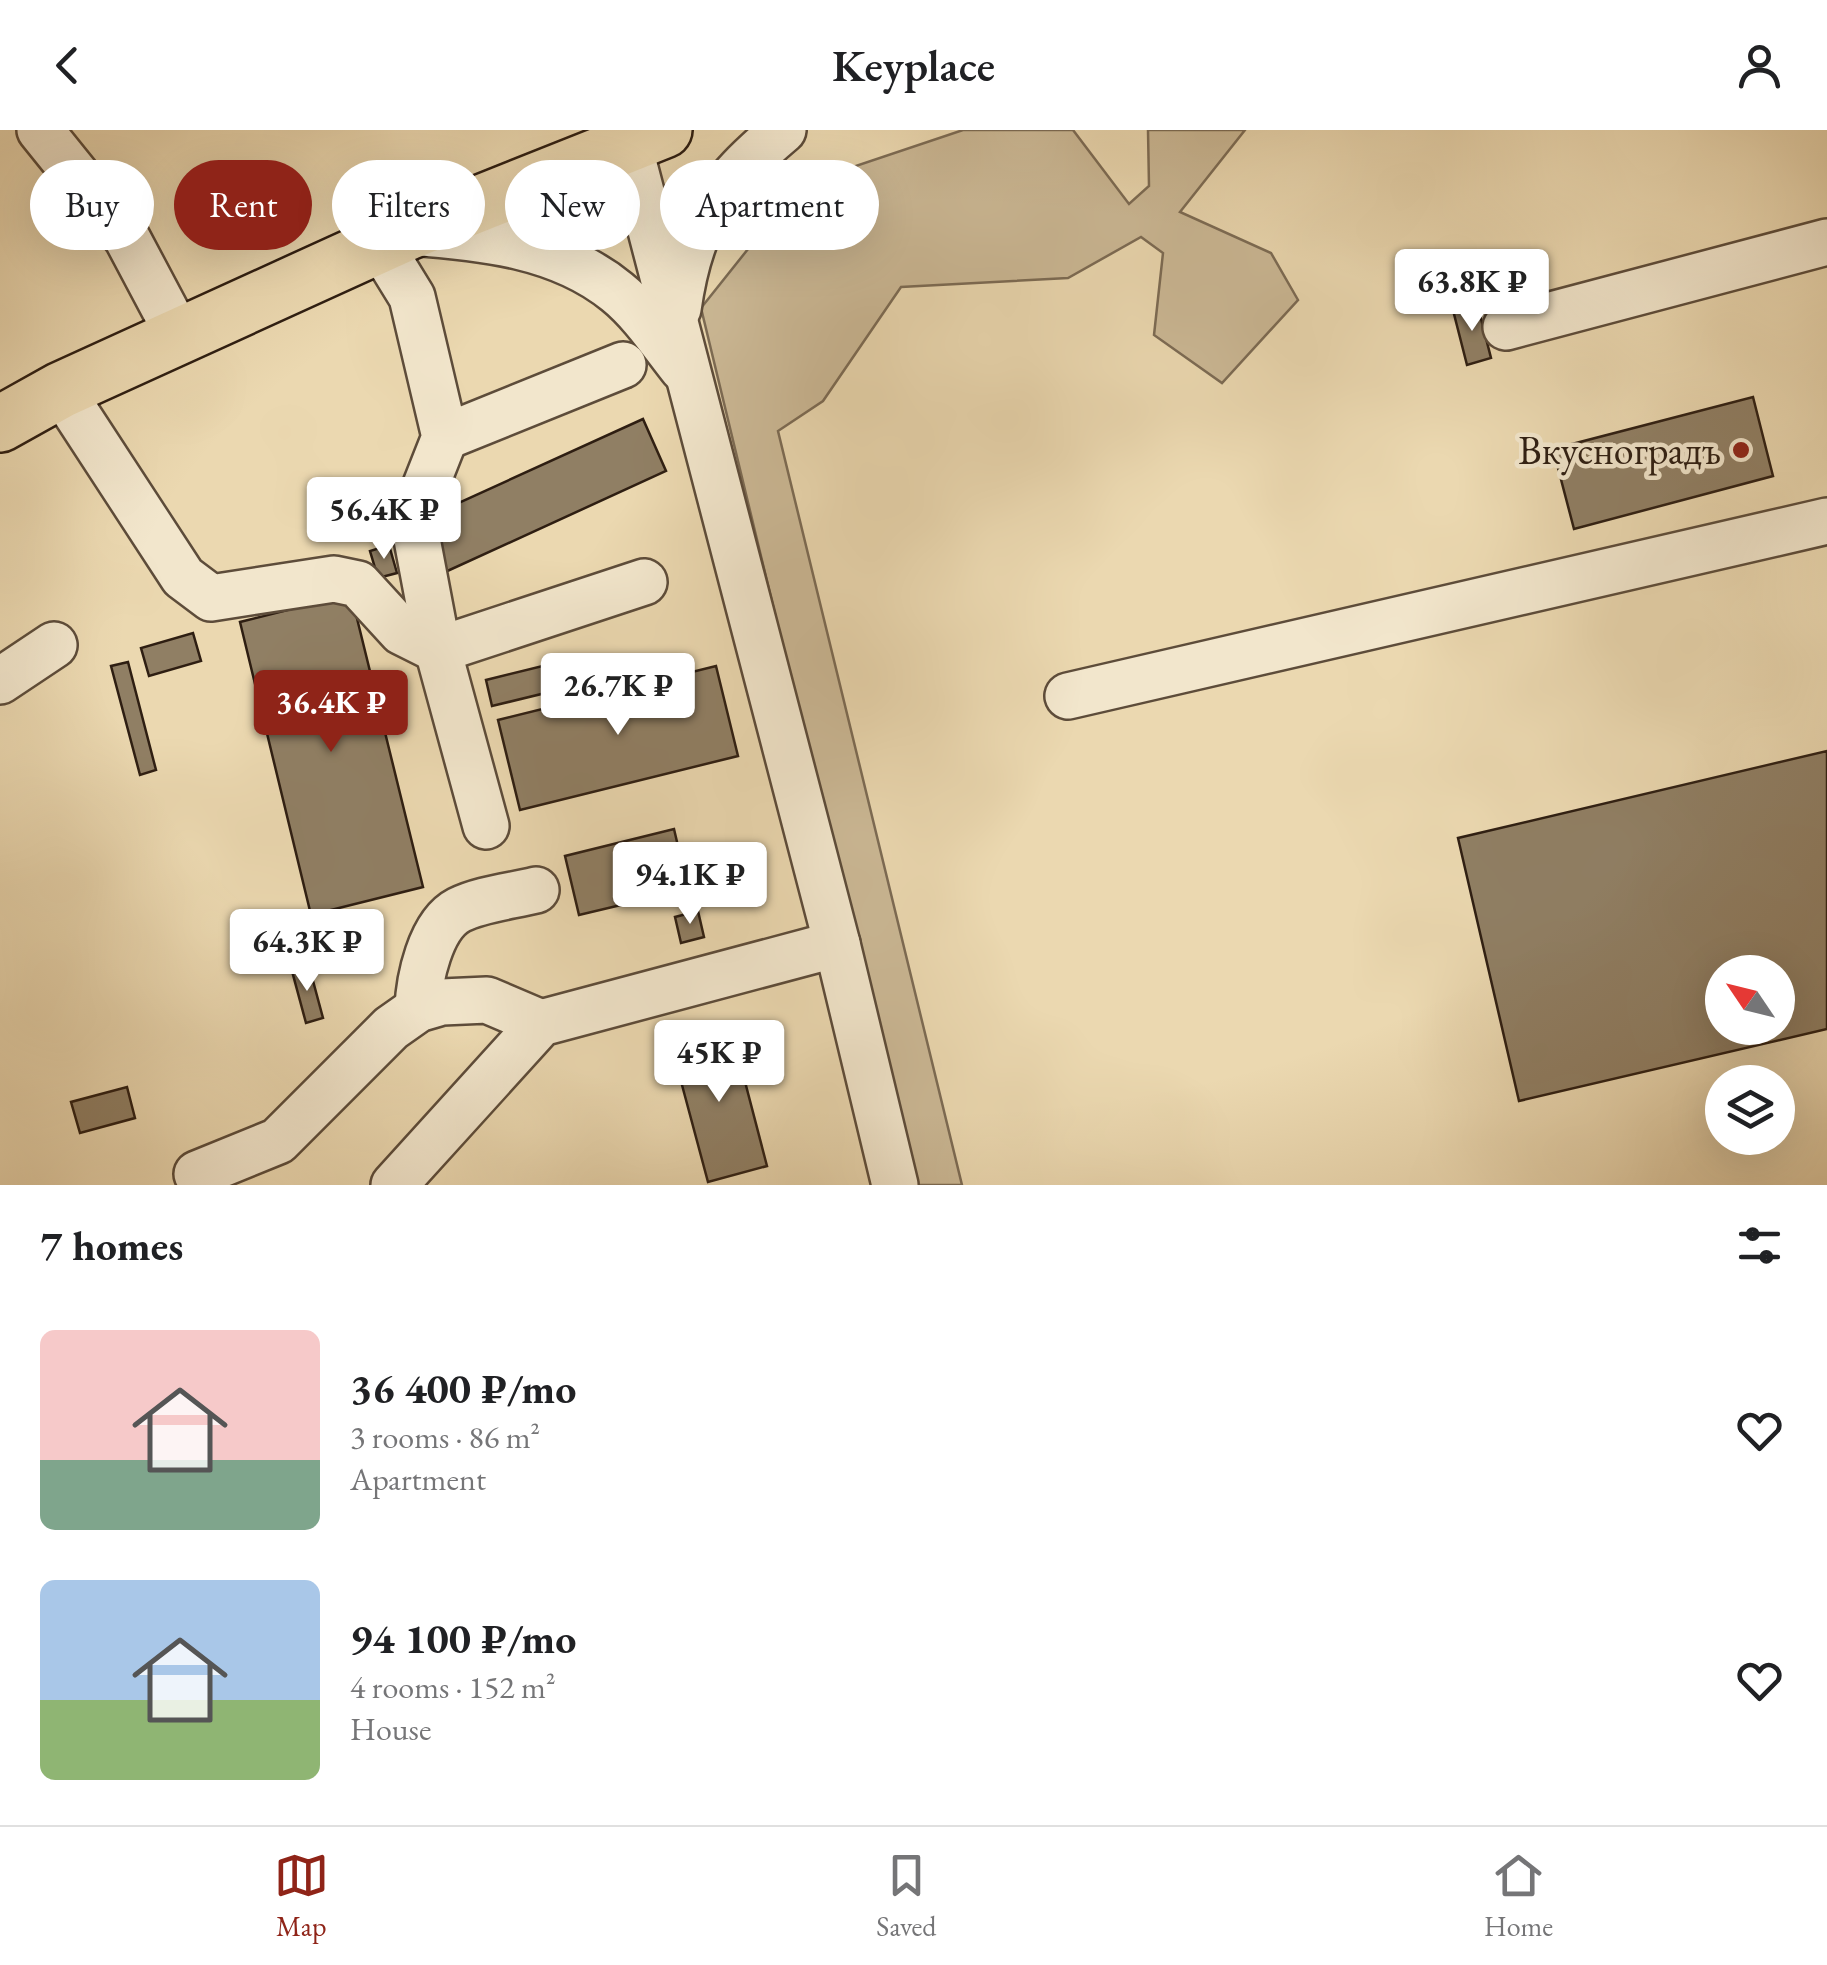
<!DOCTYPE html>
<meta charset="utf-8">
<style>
body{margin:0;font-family:"EB Garamond",serif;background:#f6f6f6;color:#202124;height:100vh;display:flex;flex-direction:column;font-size:38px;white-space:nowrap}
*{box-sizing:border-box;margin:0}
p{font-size:32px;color:#757577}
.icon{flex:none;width:55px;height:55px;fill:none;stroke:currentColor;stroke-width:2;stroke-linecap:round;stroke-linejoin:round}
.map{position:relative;height:1055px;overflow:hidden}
.sheet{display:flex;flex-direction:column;background:#fff;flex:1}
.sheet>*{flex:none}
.guide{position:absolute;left:30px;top:30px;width:1000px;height:90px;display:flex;gap:20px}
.needle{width:65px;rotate:305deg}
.controls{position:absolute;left:1705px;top:825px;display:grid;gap:20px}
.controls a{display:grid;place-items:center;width:90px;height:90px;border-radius:50%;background:#fff;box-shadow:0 10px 40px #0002;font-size:50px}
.price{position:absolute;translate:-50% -85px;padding:0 22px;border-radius:10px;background:#fff;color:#222;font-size:32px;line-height:65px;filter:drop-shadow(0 2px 5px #0008)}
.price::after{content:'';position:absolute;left:50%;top:60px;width:30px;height:22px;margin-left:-15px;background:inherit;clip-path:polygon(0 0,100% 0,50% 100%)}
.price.active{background:#8f2418;color:#fff}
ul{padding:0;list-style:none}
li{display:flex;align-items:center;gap:30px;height:250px;padding:0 40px}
li span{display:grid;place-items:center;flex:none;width:280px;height:200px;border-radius:15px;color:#555}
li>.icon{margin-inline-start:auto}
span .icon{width:120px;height:120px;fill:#fffc;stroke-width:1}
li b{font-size:42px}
h2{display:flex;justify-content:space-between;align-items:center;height:120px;padding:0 40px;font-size:42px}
.pill{padding:0 35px;border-radius:45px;background:#fff;box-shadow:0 10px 40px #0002;font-size:35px;line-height:90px}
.pill.active{background:#8f2418;color:#fff}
header{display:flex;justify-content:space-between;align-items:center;height:130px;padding:0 40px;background:#fff;font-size:45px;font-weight:600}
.tab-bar{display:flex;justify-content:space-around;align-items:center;height:140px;border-top:2px solid #e0e0e0;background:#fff;font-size:28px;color:#757577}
.tab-bar a{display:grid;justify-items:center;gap:5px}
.tab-bar .active{color:#8f2418}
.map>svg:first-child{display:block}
.green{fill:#cbb895;stroke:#7c6b54;stroke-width:2.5}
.building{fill:#907f64;stroke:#2e1e12;stroke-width:2.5;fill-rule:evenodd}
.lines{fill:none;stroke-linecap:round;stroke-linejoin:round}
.minor-casing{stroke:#5d4c3a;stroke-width:50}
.major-casing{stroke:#2e1e12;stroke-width:60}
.minor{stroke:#f2e6cc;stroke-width:45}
.major{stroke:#ebd8b0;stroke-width:55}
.poi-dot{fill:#8f2418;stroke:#f2e6cc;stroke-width:4}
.labels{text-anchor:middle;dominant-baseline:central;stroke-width:9;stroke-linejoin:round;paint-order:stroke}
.poi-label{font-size:40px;fill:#2e1e12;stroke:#f2e6cc;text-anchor:end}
</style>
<header><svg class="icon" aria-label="back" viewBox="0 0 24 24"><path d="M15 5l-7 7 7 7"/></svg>Keyplace<svg class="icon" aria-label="person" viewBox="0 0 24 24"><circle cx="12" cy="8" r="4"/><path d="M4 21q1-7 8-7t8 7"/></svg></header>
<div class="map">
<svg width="1827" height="1055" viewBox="0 0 1827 1055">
<rect width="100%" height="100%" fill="#ebd8b0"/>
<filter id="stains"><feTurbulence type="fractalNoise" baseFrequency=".002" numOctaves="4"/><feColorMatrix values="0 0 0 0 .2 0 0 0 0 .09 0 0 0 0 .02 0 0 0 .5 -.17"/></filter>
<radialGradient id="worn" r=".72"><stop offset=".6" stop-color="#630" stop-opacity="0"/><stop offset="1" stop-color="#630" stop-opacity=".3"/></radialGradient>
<polygon class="green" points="963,0 1073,0 1129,74 1149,56 1148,0 1245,0 1180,82 1271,123 1298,170 1222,253 1154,205 1163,123 1141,107 1068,148 901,157 823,271 778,301 962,1055 913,1055 701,178 799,55"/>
<g class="building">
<polygon points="1477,173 1491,228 1467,235 1453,180"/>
<polygon points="1753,267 1773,346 1574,399 1553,319"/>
<polygon points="643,289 666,341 443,443 419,391"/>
<polygon points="389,415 397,443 378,448 370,421"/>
<polygon points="351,464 423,757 311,785 240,492"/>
<polygon points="193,503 201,531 149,546 141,518"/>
<polygon points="128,532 156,640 140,645 111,536"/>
<polygon points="559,532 566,558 492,576 486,550"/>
<polygon points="716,536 738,626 520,680 498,590"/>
<path d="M1827,621V899L1519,971L1458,708ZM1722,842H1778V898H1722Z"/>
<polygon points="674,699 688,759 579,785 565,726"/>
<polygon points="698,781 704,807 681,813 675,787"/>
<polygon points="309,836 323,888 306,893 292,841"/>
<polygon points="731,898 767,1036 708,1052 671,914"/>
<polygon points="127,957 135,988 80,1003 71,972"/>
</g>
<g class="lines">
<g class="minor-casing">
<g id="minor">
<polyline points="40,0 127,108 179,206"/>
<polyline points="628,12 837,814 895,1055"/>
<path d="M410,102C481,107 560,115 617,162C642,182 663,214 683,239"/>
<polyline points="380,115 412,167 445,307 413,388 438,520 486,696"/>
<path d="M678,179C690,91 717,56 783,0"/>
<polyline points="1506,197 1827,112"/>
<polyline points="61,260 183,447 211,468 334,449 358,454 402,502 438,520 644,452"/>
<polyline points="445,307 623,235"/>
<polyline points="0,551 54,515"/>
<polyline points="1068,566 1827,391"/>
<path d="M418,879C419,850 430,795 459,780C481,769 512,766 536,760"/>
<polyline points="197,1044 278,1011 391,898 418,879 442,872 487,870 541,893"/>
<polyline points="394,1055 541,893 837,814"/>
</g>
</g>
<g class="major-casing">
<polyline id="major" points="0,294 61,260 408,102 664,0"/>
</g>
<use href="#minor" class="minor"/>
<use href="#major" class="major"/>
</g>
<circle class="poi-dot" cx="1741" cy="320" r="10"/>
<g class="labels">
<g class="poi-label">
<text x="1721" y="320">Вкусноградъ</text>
</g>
</g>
<rect width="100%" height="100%" filter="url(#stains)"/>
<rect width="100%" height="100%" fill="url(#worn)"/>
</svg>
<div class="controls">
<a><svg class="needle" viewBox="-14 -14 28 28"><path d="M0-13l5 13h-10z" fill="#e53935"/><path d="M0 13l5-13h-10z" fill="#757577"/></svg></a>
<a><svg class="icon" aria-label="layers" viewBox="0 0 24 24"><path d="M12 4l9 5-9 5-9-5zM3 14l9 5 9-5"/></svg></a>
</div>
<b class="price" style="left:1472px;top:204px">63.8K ₽</b>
<b class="price" style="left:384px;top:432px">56.4K ₽</b>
<b class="price" style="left:618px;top:608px">26.7K ₽</b>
<b class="price active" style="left:331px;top:625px">36.4K ₽</b>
<b class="price" style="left:690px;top:797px">94.1K ₽</b>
<b class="price" style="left:307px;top:864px">64.3K ₽</b>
<b class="price" style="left:719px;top:975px">45K ₽</b>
<div class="guide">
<a class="pill">Buy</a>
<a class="pill active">Rent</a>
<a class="pill">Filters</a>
<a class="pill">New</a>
<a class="pill">Apartment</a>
</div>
</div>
<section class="sheet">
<h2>7 homes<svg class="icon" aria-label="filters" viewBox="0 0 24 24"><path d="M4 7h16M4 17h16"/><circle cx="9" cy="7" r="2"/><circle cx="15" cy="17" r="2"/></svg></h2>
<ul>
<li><span style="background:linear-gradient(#f6c9c9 65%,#7fa58c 0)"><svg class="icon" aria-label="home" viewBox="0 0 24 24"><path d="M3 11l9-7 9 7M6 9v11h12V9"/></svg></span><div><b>36 400 ₽/mo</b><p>3 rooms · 86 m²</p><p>Apartment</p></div><svg class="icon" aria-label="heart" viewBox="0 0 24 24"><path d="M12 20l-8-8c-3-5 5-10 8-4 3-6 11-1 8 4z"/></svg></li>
<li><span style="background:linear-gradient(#a9c7e8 60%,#8fb573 0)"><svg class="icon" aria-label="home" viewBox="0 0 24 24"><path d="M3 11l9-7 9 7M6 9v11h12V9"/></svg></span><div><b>94 100 ₽/mo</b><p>4 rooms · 152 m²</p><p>House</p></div><svg class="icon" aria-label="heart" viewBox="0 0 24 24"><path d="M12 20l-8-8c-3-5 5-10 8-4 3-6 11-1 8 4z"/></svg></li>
</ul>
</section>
<nav class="tab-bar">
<a class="active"><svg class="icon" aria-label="map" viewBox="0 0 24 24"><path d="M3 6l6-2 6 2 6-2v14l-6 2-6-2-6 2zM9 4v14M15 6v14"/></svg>Map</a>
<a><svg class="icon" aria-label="saved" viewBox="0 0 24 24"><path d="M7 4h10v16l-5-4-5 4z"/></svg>Saved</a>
<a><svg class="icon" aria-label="home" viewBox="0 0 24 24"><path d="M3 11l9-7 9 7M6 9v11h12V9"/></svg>Home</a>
</nav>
